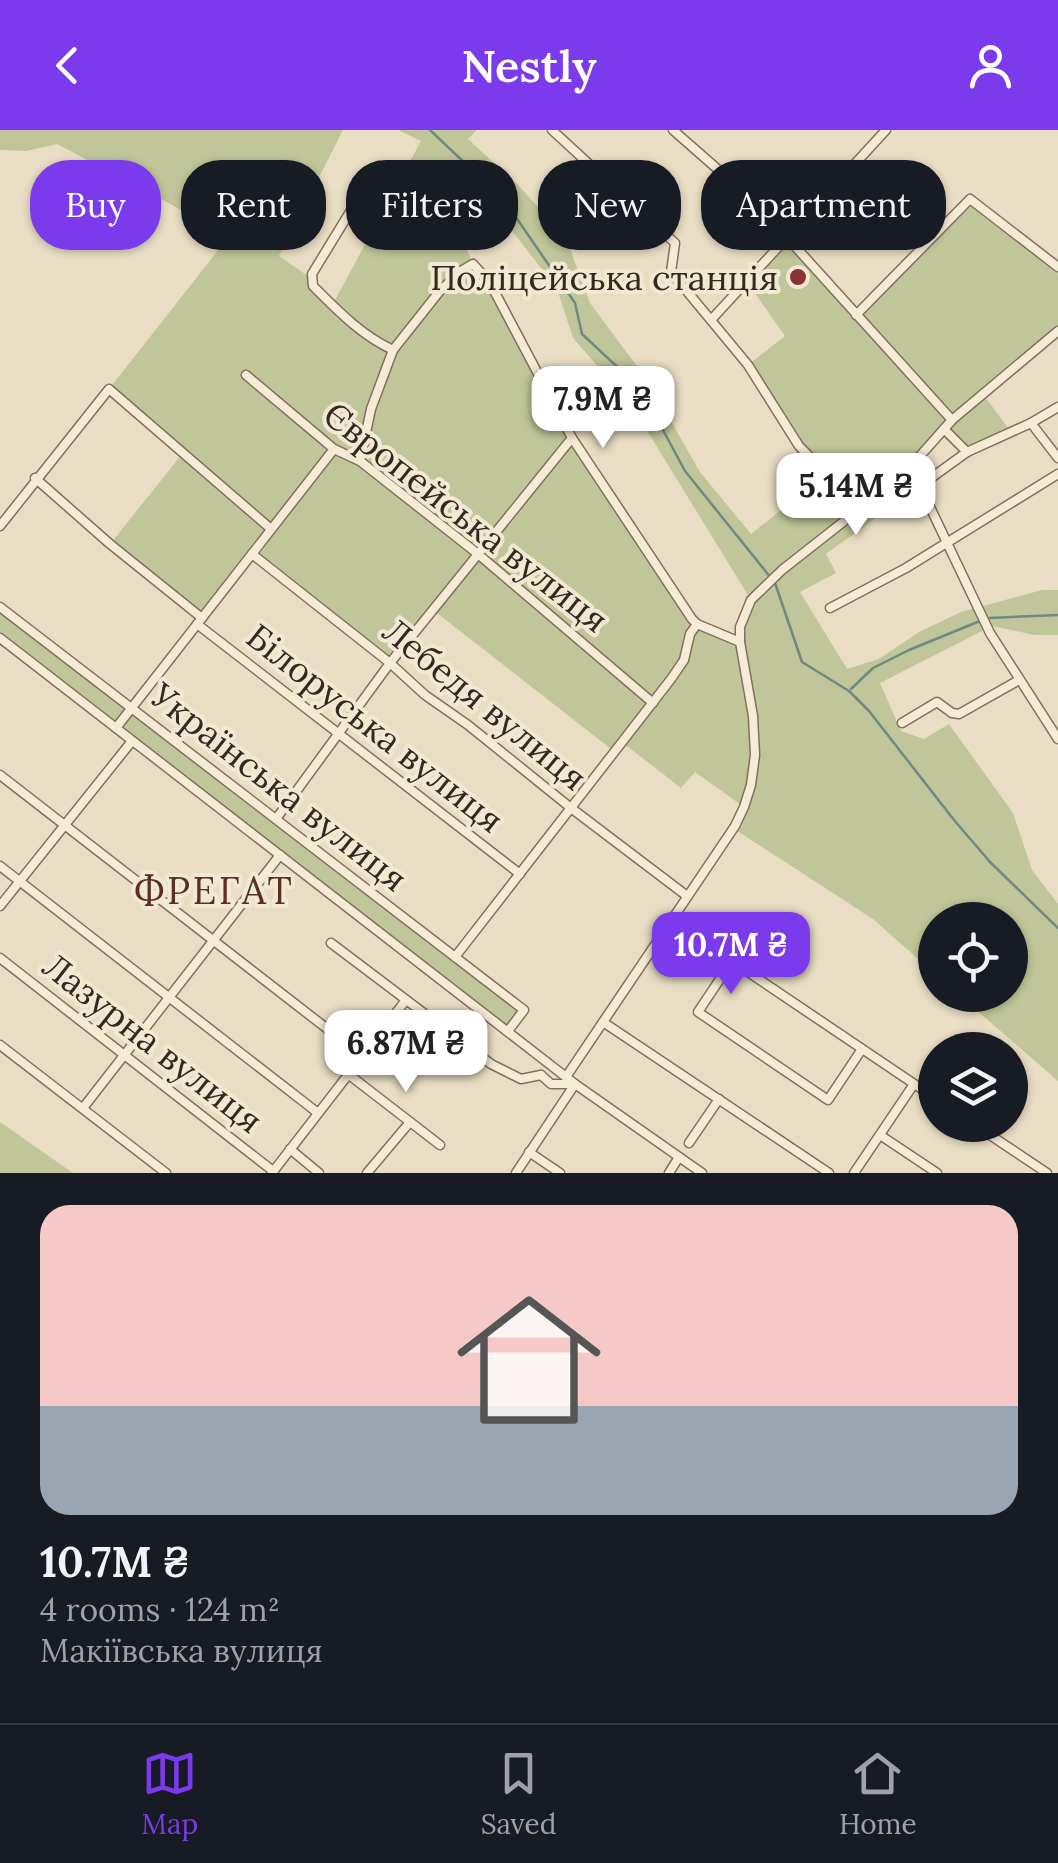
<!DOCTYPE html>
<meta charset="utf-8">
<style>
body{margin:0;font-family:Lora,serif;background:#20242c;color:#f1f3f6;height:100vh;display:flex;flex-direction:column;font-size:38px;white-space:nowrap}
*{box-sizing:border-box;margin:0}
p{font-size:32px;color:#9ea1a6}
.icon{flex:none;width:55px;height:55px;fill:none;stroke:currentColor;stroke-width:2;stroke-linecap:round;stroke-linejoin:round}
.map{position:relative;height:1043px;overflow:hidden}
.drawer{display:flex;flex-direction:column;background:#171b24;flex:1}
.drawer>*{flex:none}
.top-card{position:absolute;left:30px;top:30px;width:1000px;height:90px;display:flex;gap:20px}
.buttons{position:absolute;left:918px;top:772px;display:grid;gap:20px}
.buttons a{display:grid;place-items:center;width:110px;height:110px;border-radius:50%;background:#171b24;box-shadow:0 2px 8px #0004;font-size:50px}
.price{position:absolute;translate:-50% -85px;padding:0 22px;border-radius:20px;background:#fff;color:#222;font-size:32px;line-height:65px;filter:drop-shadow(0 2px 5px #0008)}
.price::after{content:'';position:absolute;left:50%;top:60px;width:30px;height:22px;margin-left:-15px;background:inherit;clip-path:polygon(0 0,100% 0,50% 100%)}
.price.selected{background:#7c3aed;color:#fff}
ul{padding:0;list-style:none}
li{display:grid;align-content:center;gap:20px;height:530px;padding:0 40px}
li span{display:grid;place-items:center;height:310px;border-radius:30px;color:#555}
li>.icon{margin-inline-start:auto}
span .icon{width:180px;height:180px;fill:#fffc;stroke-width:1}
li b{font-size:42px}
.pill{padding:0 35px;border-radius:40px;background:#171b24;box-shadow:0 2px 8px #0004;font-size:35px;line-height:90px}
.pill.selected{background:#7c3aed;color:#fff}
header{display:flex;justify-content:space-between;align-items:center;height:130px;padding:0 40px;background:#7c3aed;color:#fff;font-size:45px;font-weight:600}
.dock{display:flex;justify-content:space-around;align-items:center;height:140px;border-top:2px solid #363941;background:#171b24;font-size:28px;color:#9ea1a6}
.dock a{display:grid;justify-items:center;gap:5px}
.dock .selected{color:#7c3aed}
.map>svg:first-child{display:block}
.green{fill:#c0c699;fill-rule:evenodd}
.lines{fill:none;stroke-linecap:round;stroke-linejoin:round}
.stream{stroke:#6e8a83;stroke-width:2.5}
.minor-casing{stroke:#82705c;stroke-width:11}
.minor{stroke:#f5ecd6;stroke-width:8}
.poi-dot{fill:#8a3333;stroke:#f1e9d3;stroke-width:4}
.labels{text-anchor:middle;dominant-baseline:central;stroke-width:8;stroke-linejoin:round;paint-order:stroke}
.poi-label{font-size:35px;fill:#33291f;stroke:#f1e9d3;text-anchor:end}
.street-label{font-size:35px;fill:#33291f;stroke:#f1e9d3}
.neighbourhood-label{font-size:38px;letter-spacing:2.5px;fill:#5b2f23;stroke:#f1e9d3}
</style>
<header><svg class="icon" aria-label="back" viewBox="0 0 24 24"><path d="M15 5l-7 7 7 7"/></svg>Nestly<svg class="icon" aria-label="person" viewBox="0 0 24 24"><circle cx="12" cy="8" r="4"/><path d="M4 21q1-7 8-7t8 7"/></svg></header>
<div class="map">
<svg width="1058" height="1043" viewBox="0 0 1058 1043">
<rect width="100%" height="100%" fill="#e9dec4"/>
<g class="green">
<path d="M0,0H343L279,126L308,146L335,170L421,11L398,0H477L468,9L519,56L566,108L590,173L648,251L700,342L751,404L827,343L809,328L748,235L785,206L747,152L787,109L856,185L970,69L1058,137V201L983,264L1011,302L967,322L944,299L904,343L920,356L826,424L836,443L800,462L847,539L879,529L919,502L961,482L1042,460H1058V505H1035L992,496L880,553L901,601L924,609L949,594L1013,683L1032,740L1058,774V951L959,865H1010V790H935V844L873,789L736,700L744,677L695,642L681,658L623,613L615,622L433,480L390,533L252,424L202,488L110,414L183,323L109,259L227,109L176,77L57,14L26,21L0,20ZM496,80L557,159L573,208L630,273L751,470L740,511L692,489L572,308L490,153L473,134L462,107Z"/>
<polygon points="0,477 524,880 510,898 0,503"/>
<polygon points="0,992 73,1043 0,1043"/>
</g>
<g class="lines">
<g class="stream">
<polyline points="430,0 487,54 515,86 575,173 582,204 641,259 685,341 775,453 802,532 849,561 869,581 954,690 990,732 1058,798"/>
<polyline points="989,488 1058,485"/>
<polyline points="851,559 873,538 909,520 980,491"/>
</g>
<g class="minor-casing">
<g id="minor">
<polyline points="552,0 675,113 671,142 748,235 799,316 833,350 838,375 851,388"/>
<polyline points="673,0 755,72 952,290"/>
<path d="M378,36L312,144L313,156C338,181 361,205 393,220"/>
<polyline points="856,185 970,69 1058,137"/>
<polyline points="711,190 886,0"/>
<polyline points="246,245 334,319 360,331 478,424 653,573"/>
<polyline points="1031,293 1058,328"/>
<polyline points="944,299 967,322"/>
<polyline points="360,331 371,279 393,220 439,162 461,141 473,134 490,153 572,308 692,489 697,494 740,512"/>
<polyline points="904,344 920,356 990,503 1058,609"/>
<polyline points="35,348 110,414 202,488"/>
<polyline points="920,356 967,322 1031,293 1058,277"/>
<polyline points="0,396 109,259 271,399"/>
<polyline points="252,424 390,533 425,565 468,595 571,678 687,766"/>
<polyline points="0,477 524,880 508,901"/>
<polyline points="830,478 906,438 1058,344"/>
<polyline points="197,494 520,744"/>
<polyline points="0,508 575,954 702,1043"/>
<polyline points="902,593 937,572 952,583 959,584 1019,550"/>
<polyline points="116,598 334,319"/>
<polyline points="0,645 361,925"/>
<polyline points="276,689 390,533 572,308"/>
<polyline points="0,736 318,983"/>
<polyline points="0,776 132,611"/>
<polyline points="671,790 935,968"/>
<polyline points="331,813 491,934 521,949 541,945"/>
<polyline points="455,827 671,549 684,530 690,504 697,494"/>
<polyline points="0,828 273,1041"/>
<polyline points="732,831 698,882 828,970 862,919"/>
<polyline points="603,892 829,1043"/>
<polyline points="0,915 166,1043"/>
<polyline points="348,944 440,1015"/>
<polyline points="541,945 551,954 573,954"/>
<polyline points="566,947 735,696 744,677 751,655 755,625 753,586 740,512 740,497 751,470 782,440 904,344 952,290 1058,201"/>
<polyline points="83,978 280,725"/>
<polyline points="975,995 1047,1043"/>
<polyline points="880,1005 937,1043"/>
<polyline points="689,1013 719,969"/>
<polyline points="290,1019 319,1043"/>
<polyline points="529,1022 560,1043"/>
<polyline points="272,1043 406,870"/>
<polyline points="367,1043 410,992"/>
<polyline points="516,1043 575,954"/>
<polyline points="669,1043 679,1027"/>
<polyline points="854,1043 914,954"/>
</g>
</g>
<use href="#minor" class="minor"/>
</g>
<circle class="poi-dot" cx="798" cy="147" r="10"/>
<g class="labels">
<g class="poi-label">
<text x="778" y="147">Поліцейська станція</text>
</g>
<g class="street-label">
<text transform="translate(466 387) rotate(38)">Європейська вулиця</text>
<text transform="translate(485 574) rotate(39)">Лебедя вулиця</text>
<text transform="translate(375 598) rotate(38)">Білоруська вулиця</text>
<text transform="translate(279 657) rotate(38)">Українська вулиця</text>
<text transform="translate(153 913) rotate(38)">Лазурна вулиця</text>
</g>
<g class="neighbourhood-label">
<text x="214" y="760">ФРЕГАТ</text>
</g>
</g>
</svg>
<div class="buttons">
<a><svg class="icon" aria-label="locate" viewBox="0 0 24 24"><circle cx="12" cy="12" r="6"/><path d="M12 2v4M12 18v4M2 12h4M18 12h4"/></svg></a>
<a><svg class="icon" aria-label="layers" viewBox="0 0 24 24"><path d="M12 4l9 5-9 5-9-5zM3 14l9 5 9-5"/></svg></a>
</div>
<b class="price" style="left:603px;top:321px">7.9M ₴</b>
<b class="price" style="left:856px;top:408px">5.14M ₴</b>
<b class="price selected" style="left:731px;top:867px">10.7M ₴</b>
<b class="price" style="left:406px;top:965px">6.87M ₴</b>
<div class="top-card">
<a class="pill selected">Buy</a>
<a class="pill">Rent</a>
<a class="pill">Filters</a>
<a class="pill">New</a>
<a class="pill">Apartment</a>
</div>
</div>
<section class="drawer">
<ul>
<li><span style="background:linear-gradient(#f6c9c9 65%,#9aa5b1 0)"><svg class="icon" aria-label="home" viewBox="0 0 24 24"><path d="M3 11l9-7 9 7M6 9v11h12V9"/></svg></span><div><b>10.7M ₴</b><p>4 rooms · 124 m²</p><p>Макіївська вулиця</p></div></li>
</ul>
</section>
<nav class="dock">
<a class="selected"><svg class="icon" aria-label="map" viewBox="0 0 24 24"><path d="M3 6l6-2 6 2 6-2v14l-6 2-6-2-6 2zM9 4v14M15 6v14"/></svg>Map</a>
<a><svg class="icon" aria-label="saved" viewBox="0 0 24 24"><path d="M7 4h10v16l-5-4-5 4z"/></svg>Saved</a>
<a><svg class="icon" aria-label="home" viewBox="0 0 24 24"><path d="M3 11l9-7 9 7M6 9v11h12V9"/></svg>Home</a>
</nav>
